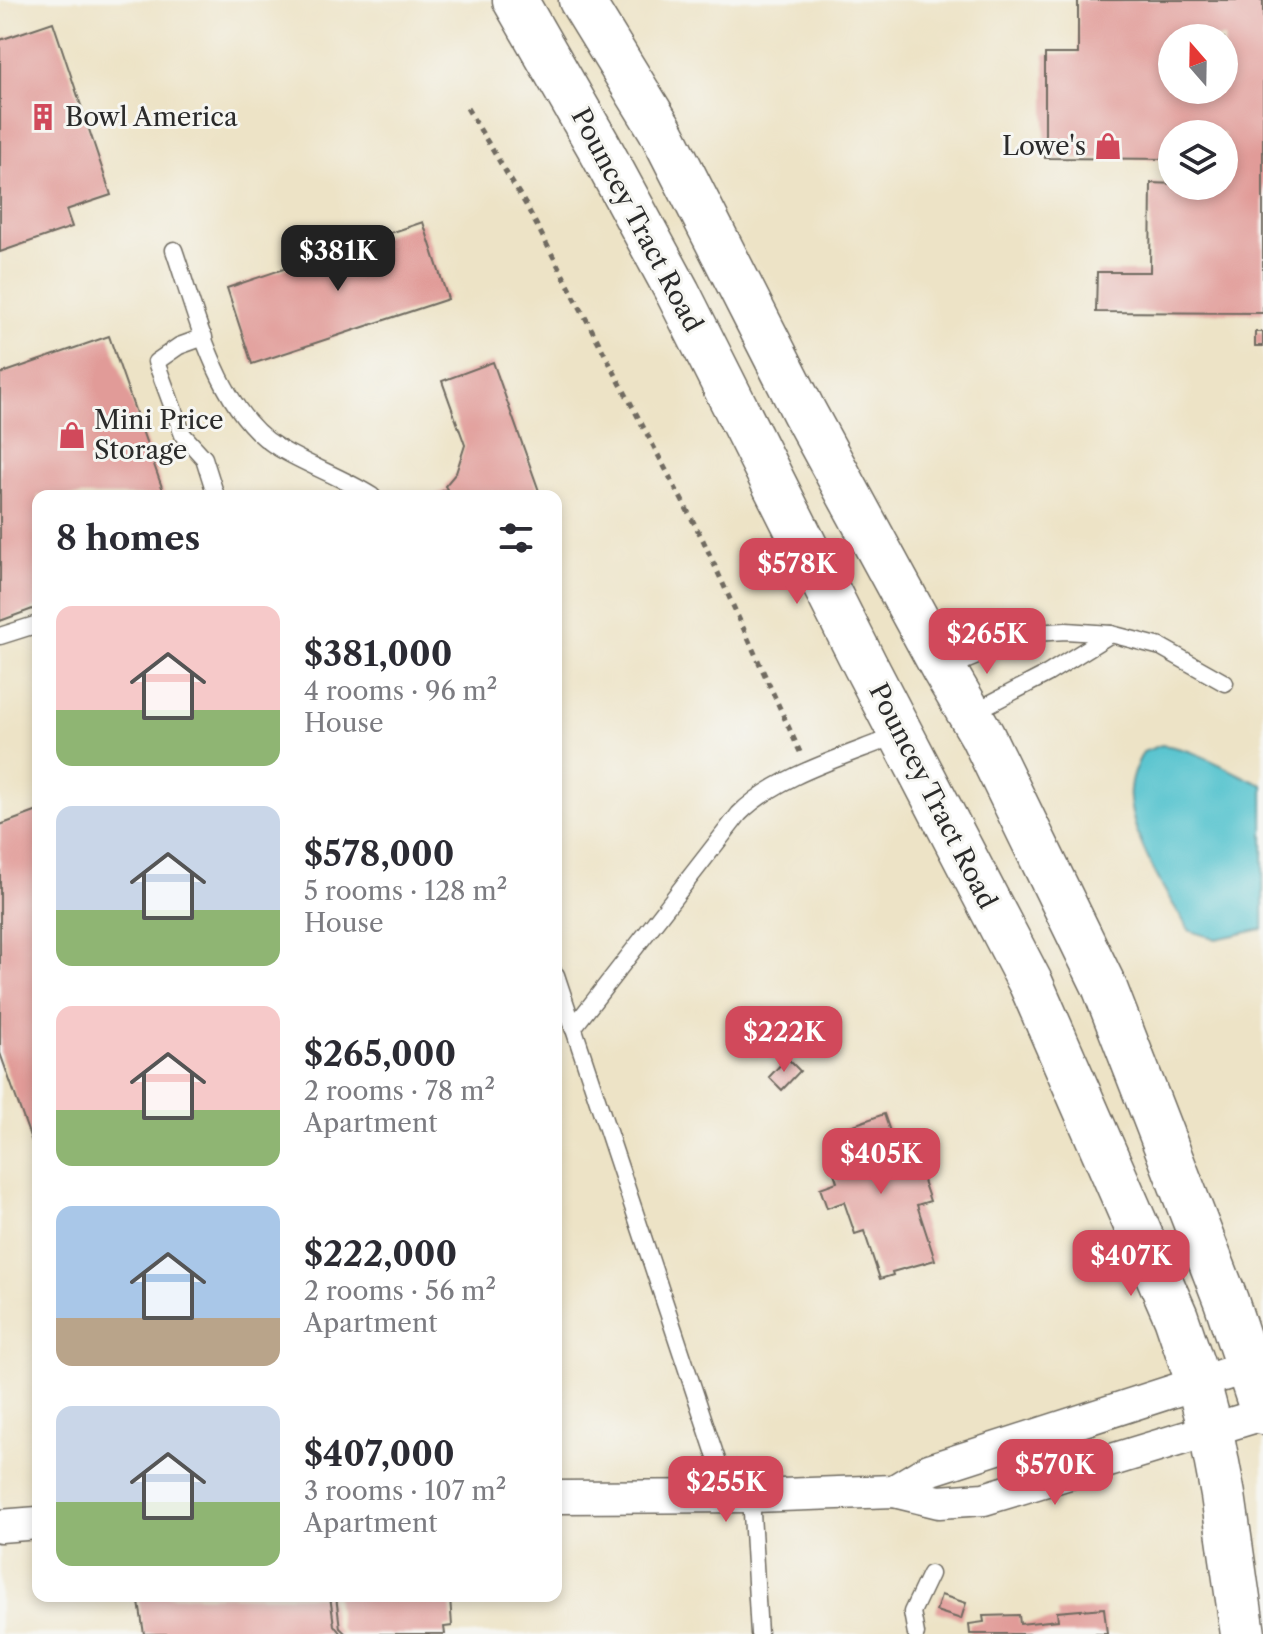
<!DOCTYPE html>
<meta charset="utf-8">
<style>
body{margin:0;font-family:"Libre Caslon Text",serif;background:#f2f2f3;color:#2b2b33;height:100vh;display:flex;flex-direction:column;font-size:30px;white-space:nowrap}
*{box-sizing:border-box;margin:0}
p{font-size:26px;color:#7c7c81}
.icon{flex:none;width:44px;height:44px;fill:none;stroke:currentColor;stroke-width:2;stroke-linecap:round;stroke-linejoin:round}
.map{position:relative;flex:1;overflow:hidden}
.panel{position:absolute;left:32px;top:490px;width:530px;height:1112px;display:flex;flex-direction:column;background:#fff;border-radius:16px;box-shadow:0 4px 12px #0003}
.panel>*{flex:none}
.needle{width:52px;rotate:340deg}
.controls{position:absolute;left:1158px;top:24px;display:grid;gap:16px}
.controls a{display:grid;place-items:center;width:80px;height:80px;border-radius:50%;background:#fff;box-shadow:0 4px 12px #0003;font-size:40px}
.price{position:absolute;translate:-50% -68px;padding:0 18px;border-radius:16px;background:#d1495b;color:#fff;font-size:26px;line-height:52px;filter:drop-shadow(0 2px 4px #0008)}
.price::after{content:'';position:absolute;left:50%;top:48px;width:24px;height:18px;margin-left:-12px;background:inherit;clip-path:polygon(0 0,100% 0,50% 100%)}
.price.active{background:#222;color:#fff}
ul{padding:0;list-style:none}
li{display:flex;align-items:center;gap:24px;height:200px;padding:0 24px}
li span{display:grid;place-items:center;flex:none;width:224px;height:160px;border-radius:16px;color:#555}
li>.icon{margin-inline-start:auto}
span .icon{width:96px;height:96px;fill:#fffc;stroke-width:1}
li b{font-size:34px}
h2{display:flex;justify-content:space-between;align-items:center;height:96px;padding:0 24px;font-size:34px}
.map>svg:first-child{display:block}
.water{fill:#58c4cf;stroke:#42787d;stroke-width:2}
.building{fill:#e19b98;fill-rule:evenodd}
.lines{fill:none;stroke-linecap:round;stroke-linejoin:round}
.service-casing{stroke:#6f6b61;stroke-width:19}
.minor-casing{stroke:#6f6b61;stroke-width:35}
.secondary-casing{stroke:#6f6b61;stroke-width:47}
.path{stroke:#6f6b61;stroke-width:5;stroke-dasharray:6 6;stroke-linecap:butt}
.service{stroke:#fff;stroke-width:16}
.minor{stroke:#fff;stroke-width:32}
.secondary{stroke:#fff;stroke-width:44}
.labels{text-anchor:middle;dominant-baseline:central;stroke-width:6;stroke-linejoin:round;paint-order:stroke}
.poi-label{font-size:26px;fill:#2b2b2b;stroke:#f6f6f2;text-anchor:start}
.street-label{font-size:26px;fill:#2b2b2b;stroke:#f6f6f2}
</style>
<div class="map">
<svg width="1263" height="1634" viewBox="0 0 1263 1634">
<rect width="100%" height="100%" fill="#f6f6f2"/>
<filter id="ink" filterUnits="userSpaceOnUse"><feTurbulence type="fractalNoise" baseFrequency=".0125" numOctaves="2"/><feDisplacementMap in="SourceGraphic" scale="16" xChannelSelector="R" yChannelSelector="G"/><feConvolveMatrix kernelMatrix="1 2 1 2 8 2 1 2 1" color-interpolation-filters="sRGB"/></filter>
<filter id="wash" filterUnits="userSpaceOnUse"><feTurbulence type="fractalNoise" baseFrequency=".006" numOctaves="4" result="noise"/><feDisplacementMap in="SourceGraphic" scale="32" xChannelSelector="R" yChannelSelector="G"/><feGaussianBlur stdDeviation="1.8" result="paint"/><feColorMatrix in="noise" values="0 0 0 0 0 0 0 0 0 0 0 0 0 0 0 0 0 1.4 0 .05"/><feComposite in="paint" operator="in"/></filter>
<g filter="url(#wash)">
<rect width="100%" height="100%" fill="#ede3c6"/>
<path class="water" d="M1161,745C1197,748 1230,772 1263,785V929L1216,939L1190,931C1168,898 1133,840 1130,800C1128,785 1136,765 1143,752Z"/>
<g id="blocks">
<g class="building">
<path d="M1078,0H1263V313L1096,312L1097,272H1150L1151,183L1224,186V134H1172V159L1045,158V54H1078ZM1172,38H1224V90H1172Z"/>
<polygon points="53,22 111,195 66,210 72,227 0,252 0,40"/>
<polygon points="423,222 448,299 252,364 227,288"/>
<rect x="1255" y="332" width="8" height="14"/>
<polygon points="109,336 165,496 38,496 38,607 0,621 0,374"/>
<polygon points="493,362 539,491 538,496 432,496 447,489 445,486 456,473 465,445 442,381"/>
<polygon points="38,811 38,1159 0,1053 0,825"/>
<polygon points="787,1058 800,1071 782,1090 769,1077"/>
<polygon points="884,1114 898,1155 909,1151 914,1164 917,1163 930,1201 917,1205 935,1260 892,1272 893,1275 880,1279 864,1231 855,1234 844,1202 827,1208 820,1188 837,1182 834,1173 843,1170 831,1133"/>
<polygon points="941,1595 966,1603 961,1619 936,1611"/>
<polygon points="138,1596 330,1596 334,1625 341,1634 144,1634"/>
<polygon points="336,1596 450,1597 452,1626 444,1627 445,1634 346,1634 340,1628"/>
<polygon points="1104,1608 1107,1634 970,1634 969,1624 984,1622 983,1616 1019,1615 1020,1624 1058,1620 1057,1612"/>
</g>
</g>
</g>
<g filter="url(#ink)">
<use href="#blocks" fill-opacity="0" stroke="#6f6b61" stroke-width="2"/>
<g class="lines">
<g class="service-casing">
<g id="service">
<path d="M174,250C196,313 218,413 279,448C309,466 342,477 372,496"/>
<polyline points="204,337 179,346 156,362 183,435 204,458 216,496"/>
<polyline points="0,636 38,624"/>
<polyline points="945,669 1034,633 1066,631 1111,634 1161,647 1225,683"/>
<polyline points="970,714 1047,674 1111,634"/>
<polyline points="556,975 717,1460 722,1496"/>
<path d="M573,1028L739,814C777,775 850,755 900,734"/>
<polyline points="751,1496 759,1634"/>
<polyline points="916,1634 912,1612 930,1574"/>
</g>
</g>
<g class="minor-casing">
<g id="minor">
<polyline points="894,1491 929,1470 1263,1362"/>
<polyline points="556,1497 751,1496 894,1491 939,1502 984,1499 1263,1414"/>
<polyline points="0,1526 38,1523"/>
</g>
</g>
<g class="secondary-casing">
<g id="secondary">
<polyline points="515,0 598,145 678,293 865,665 1031,984 1176,1317 1198,1382 1211,1431 1223,1495 1243,1634"/>
<polyline points="581,0 660,129 804,412 944,670 982,735 1104,986 1226,1301 1263,1412"/>
</g>
</g>
<polyline class="path" points="467,108 526,205 703,540 800,752"/>
<use href="#service" class="service"/>
<use href="#minor" class="minor"/>
<use href="#secondary" class="secondary"/>
</g>
</g>
<defs>
<g id="building-bare" transform="scale(2.16)"><path d="M-4-6H4V6H1V3H-1V6H-4ZM-2.5-4.3h1.7v1.8h-1.7ZM.8-4.3h1.7v1.8H.8ZM-2.5-1h1.7V.8h-1.7ZM.8-1h1.7V.8H.8Z" fill="#d1495b" stroke="#f6f6f2" stroke-width="2.5" paint-order="stroke"/></g>
<g id="shop-bare" transform="scale(2.16)"><path d="M-5-2.5h2.3a2.7 3.5 0 0 1 5.4 0H5L5.5 6h-11ZM-1.5-2.5h3a1.5 2.3 0 0 0-3 0Z" fill="#d1495b" stroke="#f6f6f2" stroke-width="2.5" paint-order="stroke"/></g>
</defs>
<g fill-rule="evenodd">
<use href="#building-bare" x="43" y="117"/>
<use href="#shop-bare" x="1108" y="146"/>
<use href="#shop-bare" x="72" y="435"/>
</g>
<g class="labels">
<g class="poi-label">
<text x="65" y="117">Bowl America</text>
<text x="1086" y="146" text-anchor="end">Lowe's</text>
<text x="94" y="420">Mini Price<tspan x="94" dy="30">Storage</tspan></text>
</g>
<g class="street-label">
<text transform="translate(637 220) rotate(62)">Pouncey Tract Road</text>
<text transform="translate(933 796) rotate(63)">Pouncey Tract Road</text>
</g>
</g>
</svg>
<div class="controls">
<a><svg class="needle" viewBox="-14 -14 28 28"><path d="M0-13l5 13h-10z" fill="#e53935"/><path d="M0 13l5-13h-10z" fill="#7c7c81"/></svg></a>
<a><svg class="icon" aria-label="layers" viewBox="0 0 24 24"><path d="M12 4l9 5-9 5-9-5zM3 14l9 5 9-5"/></svg></a>
</div>
<b class="price active" style="left:338px;top:293px">$381K</b>
<b class="price" style="left:797px;top:606px">$578K</b>
<b class="price" style="left:987px;top:676px">$265K</b>
<b class="price" style="left:784px;top:1074px">$222K</b>
<b class="price" style="left:881px;top:1196px">$405K</b>
<b class="price" style="left:1131px;top:1298px">$407K</b>
<b class="price" style="left:1055px;top:1507px">$570K</b>
<b class="price" style="left:726px;top:1524px">$255K</b>
<section class="panel">
<h2>8 homes<svg class="icon" aria-label="filters" viewBox="0 0 24 24"><path d="M4 7h16M4 17h16"/><circle cx="9" cy="7" r="2"/><circle cx="15" cy="17" r="2"/></svg></h2>
<ul>
<li><span style="background:linear-gradient(#f6c9c9 65%,#8fb573 0)"><svg class="icon" aria-label="home" viewBox="0 0 24 24"><path d="M3 11l9-7 9 7M6 9v11h12V9"/></svg></span><div><b>$381,000</b><p>4 rooms · 96 m²</p><p>House</p></div></li>
<li><span style="background:linear-gradient(#c9d6e8 65%,#8fb573 0)"><svg class="icon" aria-label="home" viewBox="0 0 24 24"><path d="M3 11l9-7 9 7M6 9v11h12V9"/></svg></span><div><b>$578,000</b><p>5 rooms · 128 m²</p><p>House</p></div></li>
<li><span style="background:linear-gradient(#f6c9c9 65%,#8fb573 0)"><svg class="icon" aria-label="home" viewBox="0 0 24 24"><path d="M3 11l9-7 9 7M6 9v11h12V9"/></svg></span><div><b>$265,000</b><p>2 rooms · 78 m²</p><p>Apartment</p></div></li>
<li><span style="background:linear-gradient(#a9c7e8 70%,#b9a48a 0)"><svg class="icon" aria-label="home" viewBox="0 0 24 24"><path d="M3 11l9-7 9 7M6 9v11h12V9"/></svg></span><div><b>$222,000</b><p>2 rooms · 56 m²</p><p>Apartment</p></div></li>
<li><span style="background:linear-gradient(#c9d6e8 60%,#8fb573 0)"><svg class="icon" aria-label="home" viewBox="0 0 24 24"><path d="M3 11l9-7 9 7M6 9v11h12V9"/></svg></span><div><b>$407,000</b><p>3 rooms · 107 m²</p><p>Apartment</p></div></li>
</ul>
</section>
</div>
